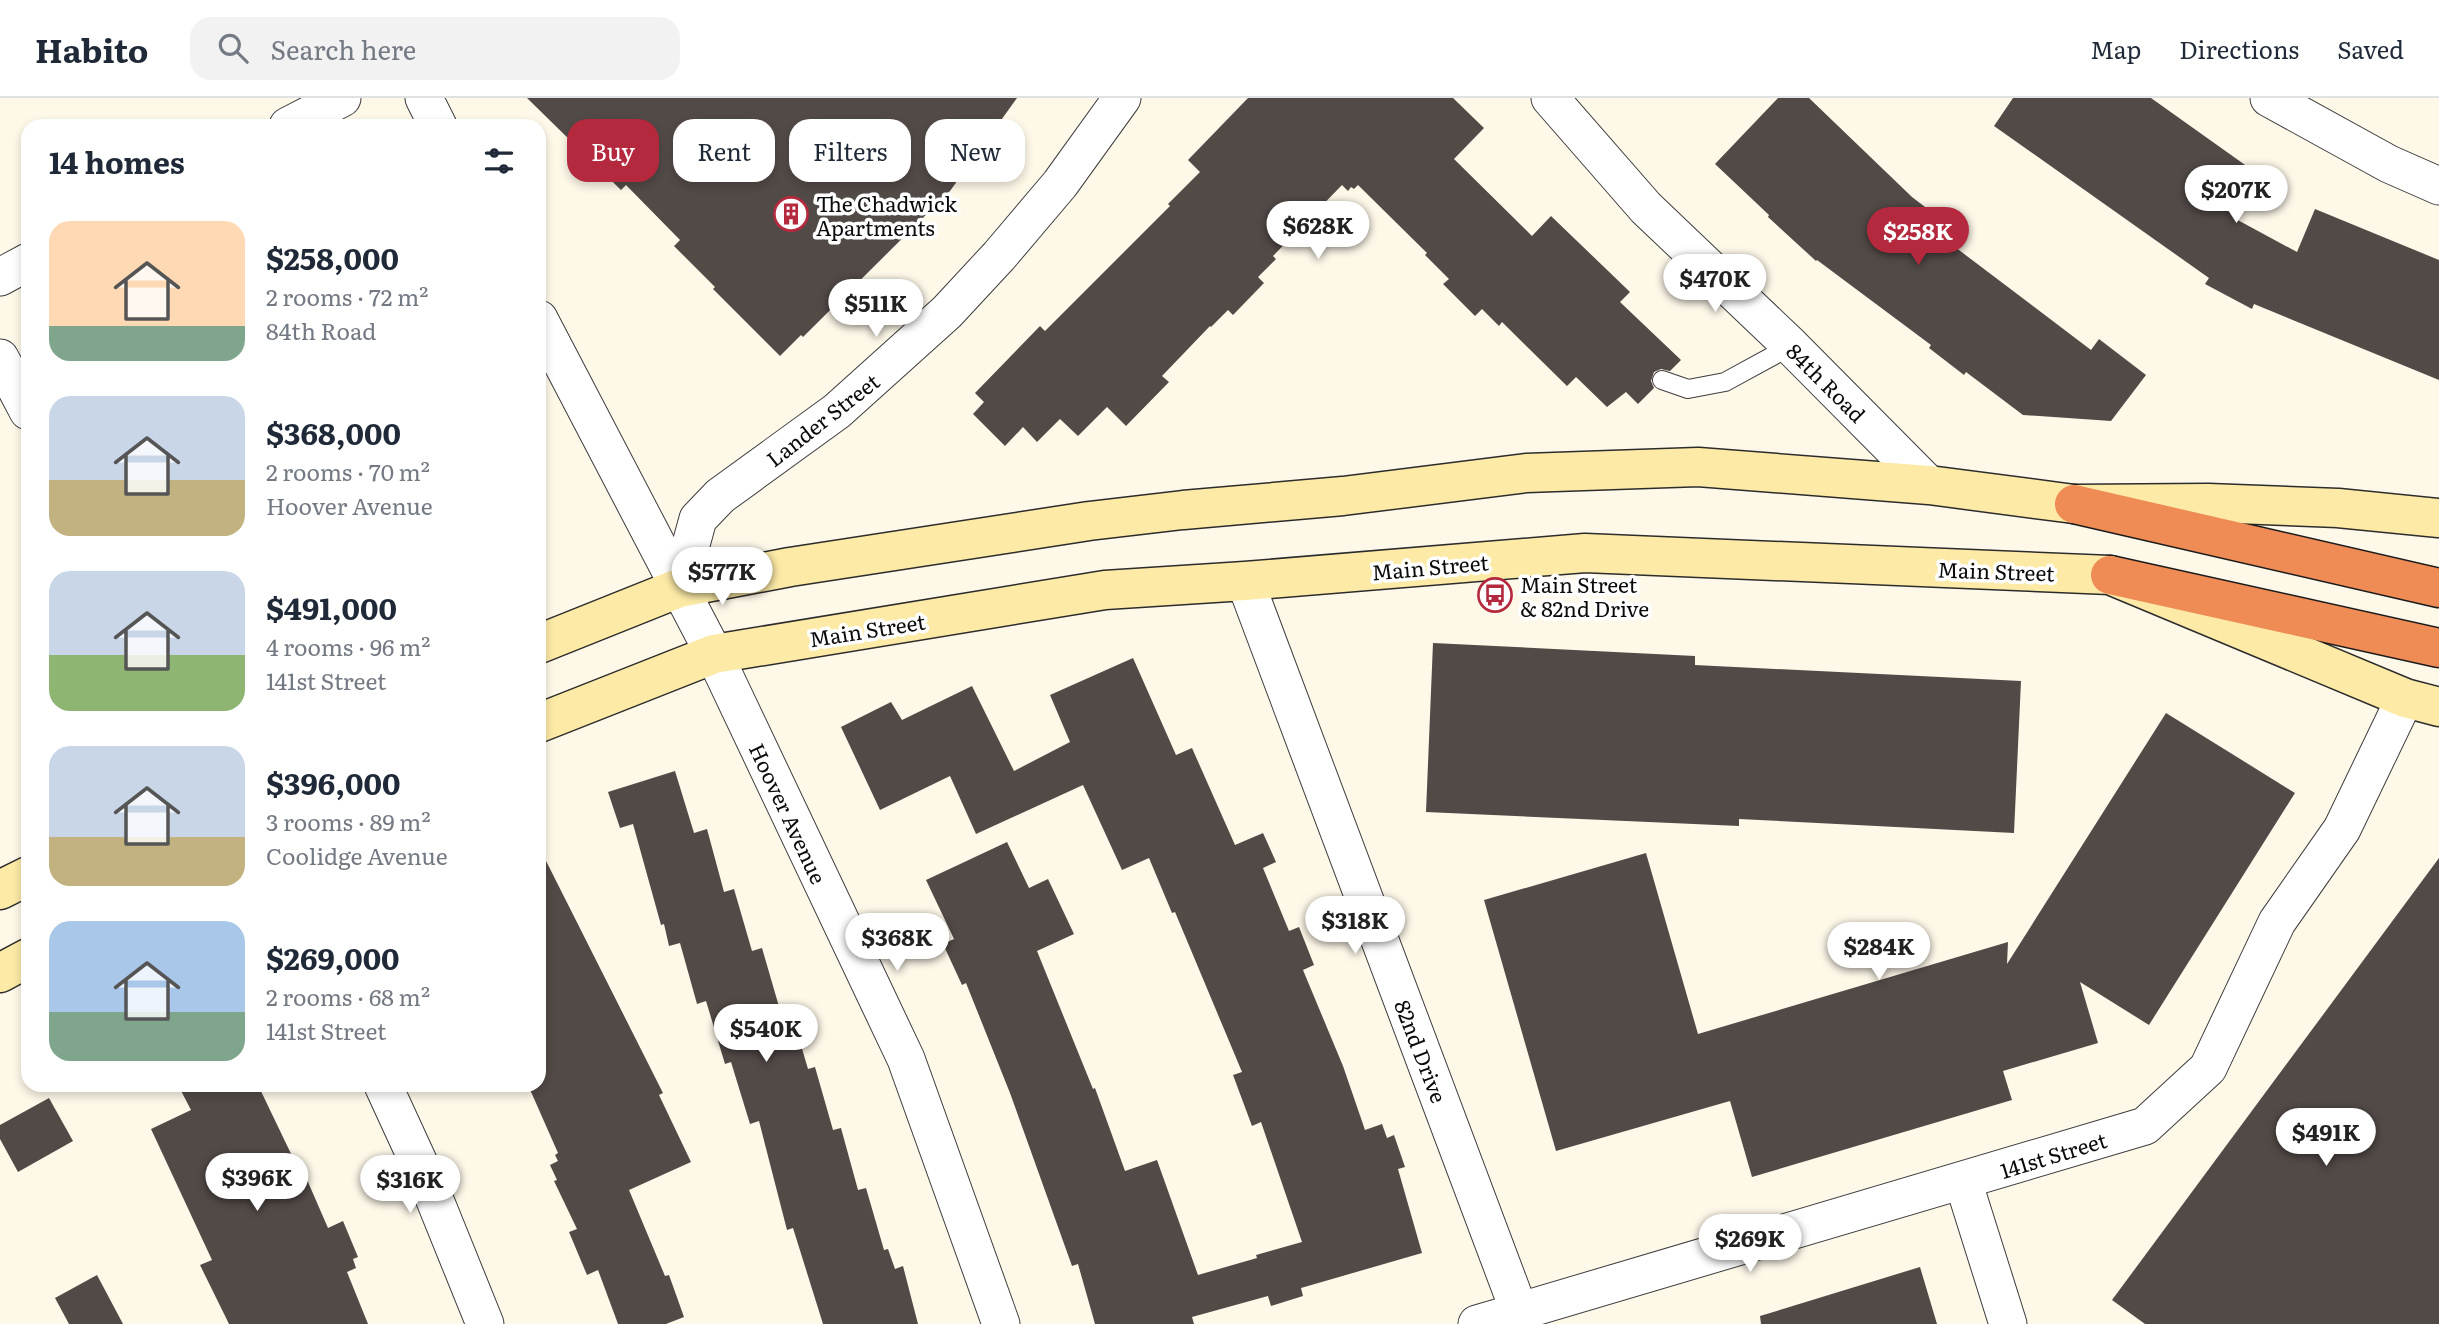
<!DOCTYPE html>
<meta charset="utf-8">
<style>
body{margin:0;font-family:Literata,serif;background:#f2f2f3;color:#1f2937;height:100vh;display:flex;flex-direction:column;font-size:26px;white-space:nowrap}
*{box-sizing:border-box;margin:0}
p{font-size:23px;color:#747a83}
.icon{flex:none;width:38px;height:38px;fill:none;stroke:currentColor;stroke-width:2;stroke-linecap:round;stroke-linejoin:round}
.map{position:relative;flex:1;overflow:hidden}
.side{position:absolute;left:21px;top:21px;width:525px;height:973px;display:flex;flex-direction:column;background:#fff;border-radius:21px;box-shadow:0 4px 10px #0003}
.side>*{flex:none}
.guide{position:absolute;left:567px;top:21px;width:665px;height:63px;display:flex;gap:14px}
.price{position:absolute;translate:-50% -60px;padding:0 16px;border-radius:24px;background:#fff;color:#222;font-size:23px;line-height:46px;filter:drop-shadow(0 2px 4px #0008)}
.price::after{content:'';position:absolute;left:50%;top:42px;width:21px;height:16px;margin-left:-10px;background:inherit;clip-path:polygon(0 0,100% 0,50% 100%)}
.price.current{background:#b4293e;color:#fff}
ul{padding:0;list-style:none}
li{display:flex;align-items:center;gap:21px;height:175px;padding:0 28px}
li span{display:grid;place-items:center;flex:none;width:196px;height:140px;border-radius:21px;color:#555}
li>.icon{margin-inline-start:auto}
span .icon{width:84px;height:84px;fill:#fffc;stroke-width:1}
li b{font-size:30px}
h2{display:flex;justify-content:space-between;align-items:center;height:84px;padding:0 28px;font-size:30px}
.chip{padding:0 24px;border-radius:21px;background:#fff;box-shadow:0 4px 10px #0003;font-size:24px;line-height:63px}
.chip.current{background:#b4293e;color:#fff}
header{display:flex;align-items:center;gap:42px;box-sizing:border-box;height:98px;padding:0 35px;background:#fff;border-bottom:2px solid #e0e1e3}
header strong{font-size:33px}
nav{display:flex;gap:38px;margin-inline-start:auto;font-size:24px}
.search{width:490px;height:63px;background:#f2f2f3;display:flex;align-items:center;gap:18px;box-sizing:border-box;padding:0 24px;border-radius:21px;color:#747a83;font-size:26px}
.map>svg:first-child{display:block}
.building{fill:#524a47}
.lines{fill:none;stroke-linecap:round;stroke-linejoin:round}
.lane-casing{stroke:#3d3d3d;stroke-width:20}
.street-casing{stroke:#3d3d3d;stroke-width:39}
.secondary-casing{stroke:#2c2c2c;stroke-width:41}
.highway-casing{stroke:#1b1b1b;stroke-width:41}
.lane{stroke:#fff;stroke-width:18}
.street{stroke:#fff;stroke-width:37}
.secondary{stroke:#fceaa6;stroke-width:38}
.highway{stroke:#ef8c56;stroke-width:38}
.labels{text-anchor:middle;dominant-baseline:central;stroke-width:7;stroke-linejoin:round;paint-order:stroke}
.poi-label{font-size:21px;fill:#0a0a0a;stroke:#fff;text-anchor:start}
.street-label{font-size:21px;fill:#0a0a0a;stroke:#fff}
</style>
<header>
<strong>Habito</strong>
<div class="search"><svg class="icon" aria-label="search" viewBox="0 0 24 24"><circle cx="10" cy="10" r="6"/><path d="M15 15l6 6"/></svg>Search here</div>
<nav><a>Map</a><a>Directions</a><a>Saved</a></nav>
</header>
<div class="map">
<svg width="2439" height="1226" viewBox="0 0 2439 1226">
<rect width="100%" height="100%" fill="#fef8e9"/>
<g class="building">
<polygon points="527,0 1017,0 950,93 803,239 801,237 780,258 713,191 715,189 674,148 680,142 626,87 621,92"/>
<polygon points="1248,0 1453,0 1484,30 1454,61 1532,138 1551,118 1630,194 1620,204 1681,262 1670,273 1661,271 1654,274 1651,283 1654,290 1638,306 1626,294 1607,309 1576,279 1567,288 1502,224 1499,228 1482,211 1475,218 1443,186 1449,181 1425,157 1427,155 1358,87 1354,91 1351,89 1348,93 1342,87 1273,158 1276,161 1258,179 1264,185 1233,217 1228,212 1211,229 1210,228 1162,278 1169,284 1126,328 1107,309 1078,338 1060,321 1037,344 1023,329 1005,348 973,316 984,304 975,295 1040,228 1045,233 1170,108 1168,106 1200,74 1188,62"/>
<polygon points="1778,0 1809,0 1912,99 1959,135 1951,146 2091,252 2099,241 2146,277 2111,323 2023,317 1966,274 1964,277 1929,250 1931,247 1817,162 1816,163 1768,119 1769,117 1715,66"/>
<polygon points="2013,0 2151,0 2262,79 2234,120 2297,154 2315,111 2439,162 2439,282 2254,206 2252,211 2205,186 2209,180 1994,28"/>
<polygon points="1433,545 1695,558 1695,567 2021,583 2014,735 1739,721 1739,728 1426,714"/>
<polygon points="1133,560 1176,657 1192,650 1235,747 1263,735 1276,764 1263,770 1289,833 1299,829 1314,867 1303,872 1343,968 1365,1032 1382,1026 1387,1040 1394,1037 1405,1069 1398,1071 1422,1155 1301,1190 1303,1198 1271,1208 1268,1198 1192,1219 1194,1226 1095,1226 1078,1166 1072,1168 1010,995 966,885 962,887 943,846 954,841 926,782 1007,744 1029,790 1048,781 1074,836 1037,853 1093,991 1095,990 1125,1073 1157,1062 1198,1177 1257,1160 1256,1157 1302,1144 1261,1024 1252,1028 1233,977 1242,974 1175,814 1172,815 1149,760 1122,772 1083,687 976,736 950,678 880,712 841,629 891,604 902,622 972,588 1014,673 1070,644 1050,597"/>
<polygon points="2166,615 2295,695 2149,927 2080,884 2098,945 2003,973 2012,1002 1752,1079 1730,1003 1556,1053 1484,802 1646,755 1698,936 2008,844 2007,866"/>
<polygon points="675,673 694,735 707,731 724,794 734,791 752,853 762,850 780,912 790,910 808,971 815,969 833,1032 841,1030 858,1092 866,1090 884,1152 888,1151 895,1171 903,1168 918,1226 823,1226 793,1130 787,1132 759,1023 750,1026 731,964 725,966 706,903 697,906 680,845 669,848 664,826 661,827 633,726 620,730 608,694"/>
<polygon points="539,749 663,995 659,997 691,1064 629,1092 665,1178 669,1177 684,1219 666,1226 618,1226 598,1172 587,1177 569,1134 577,1131 554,1083 557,1082 550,1067 558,1063 555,1057 558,1055 528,987 539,987"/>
<polygon points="2439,760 2439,1226 2145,1226 2112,1202"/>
<polygon points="178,987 258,987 294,1062 298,1061 328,1130 343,1123 358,1159 353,1161 356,1170 347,1174 368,1226 229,1226 200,1167 212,1162 151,1031 191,1012"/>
<polygon points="49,1000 73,1043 18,1074 0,1041 0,1027"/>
<polygon points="1920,1169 1937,1226 1761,1226 1760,1218"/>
<polygon points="97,1177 123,1226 69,1226 55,1200"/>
</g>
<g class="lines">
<g class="lane-casing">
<polyline id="lane" points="1662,282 1688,291 1725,284 1791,248"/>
</g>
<g class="street-casing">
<g id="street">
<polyline points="424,0 438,28"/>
<polyline points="1550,0 1646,110 1791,248 1929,387"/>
<polyline points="2269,0 2389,66 2439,88"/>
<polyline points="288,28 342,0"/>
<polyline points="0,179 28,164"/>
<polyline points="539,221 714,556 906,961 1001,1226"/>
<polyline points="0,260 28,313"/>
<polyline points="1245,483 1524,1226"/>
<polyline points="679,490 698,421 720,398 837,313 947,214 999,158 1060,86 1122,0"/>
<polyline points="383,987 428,1085 485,1226"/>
<polyline points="1963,1083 2008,1226"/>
<polyline points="1477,1226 2145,1028 2208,970 2277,824 2342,731 2405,600"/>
</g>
</g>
<g class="secondary-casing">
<g id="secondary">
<polyline points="539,546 679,490 790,469 1089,423 1183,412 1343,398 1526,375 1698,369 1929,387 2074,406 2208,405 2338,410 2439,420"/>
<polyline points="539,625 714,556 1105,492 1245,483 1585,455 2110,477 2405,600 2439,609"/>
<polyline points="0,792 28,778"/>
<polyline points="0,875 28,860"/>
</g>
</g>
<g class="highway-casing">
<g id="highway">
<polyline points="2074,406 2439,490"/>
<polyline points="2110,477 2439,550"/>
</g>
</g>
<use href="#lane" class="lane"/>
<use href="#street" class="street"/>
<use href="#secondary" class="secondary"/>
<use href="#highway" class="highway"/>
</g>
<defs>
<g id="building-ring" transform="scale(1.75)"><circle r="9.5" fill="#fff" stroke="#b4293e" stroke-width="1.5"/><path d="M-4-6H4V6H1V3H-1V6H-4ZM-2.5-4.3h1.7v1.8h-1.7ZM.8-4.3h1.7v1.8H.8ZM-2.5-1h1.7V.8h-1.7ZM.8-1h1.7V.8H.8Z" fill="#b4293e"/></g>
<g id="bus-ring" transform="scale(1.75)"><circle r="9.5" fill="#fff" stroke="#b4293e" stroke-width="1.5"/><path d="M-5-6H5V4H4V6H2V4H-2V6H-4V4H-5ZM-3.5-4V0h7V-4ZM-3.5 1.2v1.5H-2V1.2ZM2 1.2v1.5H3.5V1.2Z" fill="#b4293e"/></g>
</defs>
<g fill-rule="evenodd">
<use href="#building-ring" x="791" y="116"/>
<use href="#bus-ring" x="1495" y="497"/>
</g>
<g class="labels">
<g class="poi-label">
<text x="816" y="104">The Chadwick<tspan x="816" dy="24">Apartments</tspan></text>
<text x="1520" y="485">Main Street<tspan x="1520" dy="24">&amp; 82nd Drive</tspan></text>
</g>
<g class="street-label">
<text transform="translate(1827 284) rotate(45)">84th Road</text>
<text transform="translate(822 321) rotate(-38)">Lander Street</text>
<text transform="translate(1430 468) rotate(-5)">Main Street</text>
<text transform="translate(1996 472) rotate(2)">Main Street</text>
<text transform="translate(867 531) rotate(-9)">Main Street</text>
<text transform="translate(789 715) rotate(65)">Hoover Avenue</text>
<text transform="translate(1422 953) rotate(69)">82nd Drive</text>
<text transform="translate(2053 1056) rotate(-17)">141st Street</text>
</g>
</g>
</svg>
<b class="price" style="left:2236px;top:127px">$207K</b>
<b class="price" style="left:1318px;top:163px">$628K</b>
<b class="price current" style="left:1918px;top:169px">$258K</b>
<b class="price" style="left:1715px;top:216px">$470K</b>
<b class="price" style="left:876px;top:241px">$511K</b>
<b class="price" style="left:722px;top:509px">$577K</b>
<b class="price" style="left:1355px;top:858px">$318K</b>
<b class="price" style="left:897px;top:875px">$368K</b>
<b class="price" style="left:1879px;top:884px">$284K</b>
<b class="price" style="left:766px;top:966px">$540K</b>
<b class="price" style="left:2326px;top:1070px">$491K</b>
<b class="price" style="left:257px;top:1115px">$396K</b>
<b class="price" style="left:410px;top:1117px">$316K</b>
<b class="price" style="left:1750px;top:1176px">$269K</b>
<div class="guide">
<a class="chip current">Buy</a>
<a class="chip">Rent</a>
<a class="chip">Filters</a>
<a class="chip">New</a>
</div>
<section class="side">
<h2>14 homes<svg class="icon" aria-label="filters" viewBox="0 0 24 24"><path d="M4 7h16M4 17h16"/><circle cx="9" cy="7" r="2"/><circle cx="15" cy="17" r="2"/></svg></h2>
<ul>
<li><span style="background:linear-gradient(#ffd9b3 75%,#7fa58c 0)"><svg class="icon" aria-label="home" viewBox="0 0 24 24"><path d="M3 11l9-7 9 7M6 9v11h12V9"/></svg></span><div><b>$258,000</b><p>2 rooms · 72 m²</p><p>84th Road</p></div></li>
<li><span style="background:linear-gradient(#c9d6e8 60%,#c2b280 0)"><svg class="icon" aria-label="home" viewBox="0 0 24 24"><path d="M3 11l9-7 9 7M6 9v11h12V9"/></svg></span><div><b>$368,000</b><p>2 rooms · 70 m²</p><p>Hoover Avenue</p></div></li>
<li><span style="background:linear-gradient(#c9d6e8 60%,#8fb573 0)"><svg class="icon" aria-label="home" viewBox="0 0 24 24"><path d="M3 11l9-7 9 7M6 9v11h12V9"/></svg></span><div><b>$491,000</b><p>4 rooms · 96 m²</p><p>141st Street</p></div></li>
<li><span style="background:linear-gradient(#c9d6e8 65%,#c2b280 0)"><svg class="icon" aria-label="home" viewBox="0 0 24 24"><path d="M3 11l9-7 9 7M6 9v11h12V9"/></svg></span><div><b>$396,000</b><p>3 rooms · 89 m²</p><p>Coolidge Avenue</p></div></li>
<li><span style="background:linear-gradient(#a9c7e8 65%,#7fa58c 0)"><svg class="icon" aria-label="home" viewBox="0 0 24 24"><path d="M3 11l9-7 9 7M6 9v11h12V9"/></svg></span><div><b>$269,000</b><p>2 rooms · 68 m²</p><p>141st Street</p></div></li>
</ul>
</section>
</div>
